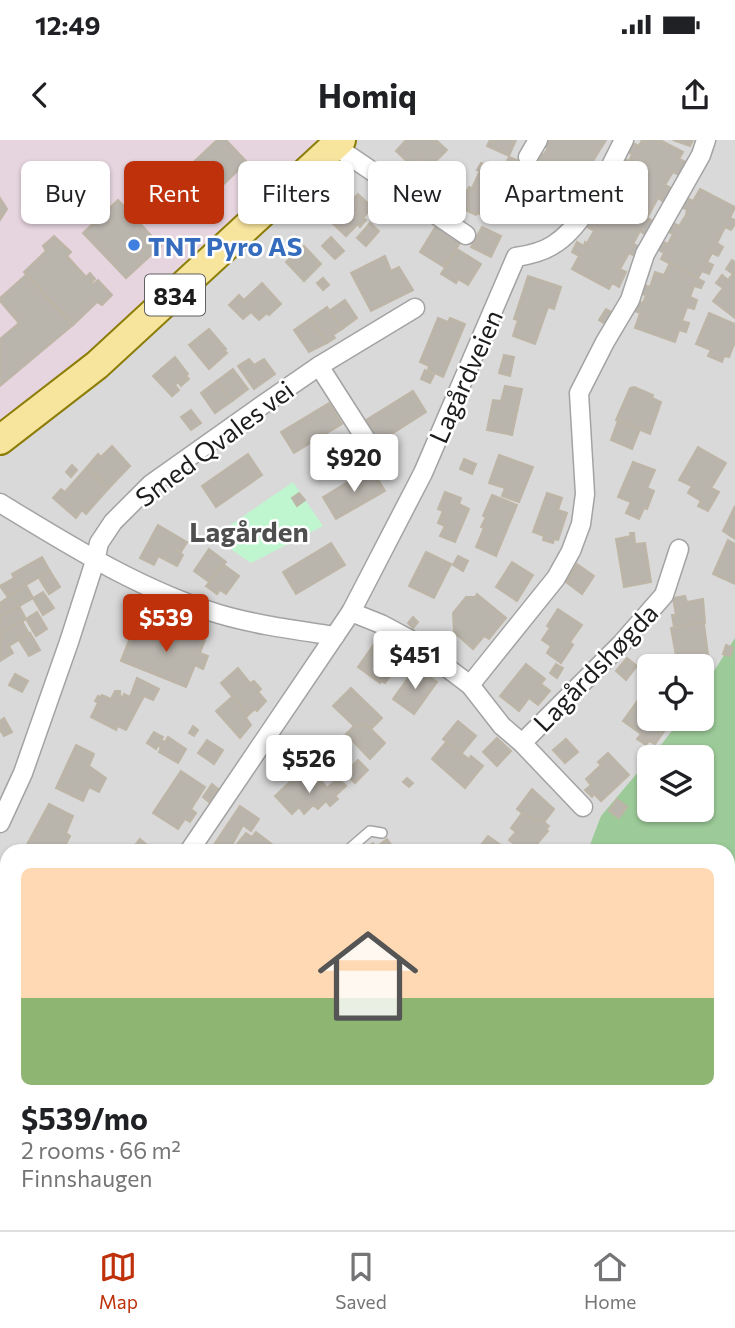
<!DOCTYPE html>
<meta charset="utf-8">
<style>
body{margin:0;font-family:Commissioner,sans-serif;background:#f6f6f6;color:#202124;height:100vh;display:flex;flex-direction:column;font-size:26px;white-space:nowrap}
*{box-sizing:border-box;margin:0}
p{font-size:23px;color:#757577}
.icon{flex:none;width:38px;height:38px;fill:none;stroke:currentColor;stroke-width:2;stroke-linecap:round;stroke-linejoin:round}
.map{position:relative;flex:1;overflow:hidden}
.details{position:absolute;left:0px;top:704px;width:735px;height:387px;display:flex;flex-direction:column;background:#fff;border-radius:21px 21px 0 0;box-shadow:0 2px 5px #0004}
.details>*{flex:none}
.guide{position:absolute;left:21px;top:21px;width:693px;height:63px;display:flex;gap:14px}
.controls{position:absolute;left:637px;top:514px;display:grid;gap:14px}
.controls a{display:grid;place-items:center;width:77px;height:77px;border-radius:10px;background:#fff;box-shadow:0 2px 5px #0004;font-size:35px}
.price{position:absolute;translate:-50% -60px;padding:0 16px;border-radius:7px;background:#fff;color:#222;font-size:23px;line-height:46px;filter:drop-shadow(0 2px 4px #0008)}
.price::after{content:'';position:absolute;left:50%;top:42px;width:21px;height:16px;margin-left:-10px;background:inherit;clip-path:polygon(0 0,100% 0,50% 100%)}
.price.selected{background:#be310a;color:#fff}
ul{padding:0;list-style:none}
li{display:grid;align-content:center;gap:14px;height:371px;padding:0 21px}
li span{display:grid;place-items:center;height:217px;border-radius:10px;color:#555}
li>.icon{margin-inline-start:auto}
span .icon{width:126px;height:126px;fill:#fffc;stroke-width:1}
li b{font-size:30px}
.chip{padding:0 24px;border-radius:10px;background:#fff;box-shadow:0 2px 5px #0004;font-size:24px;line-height:63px}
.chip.selected{background:#be310a;color:#fff}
.status{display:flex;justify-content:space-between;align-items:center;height:49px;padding:0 35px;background:#fff;direction:ltr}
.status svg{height:19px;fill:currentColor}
header{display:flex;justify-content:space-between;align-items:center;height:91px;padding:0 21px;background:#fff;font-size:32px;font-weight:700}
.menu{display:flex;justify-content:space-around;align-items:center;height:98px;border-top:2px solid #e0e0e0;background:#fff;font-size:19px;color:#757577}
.menu a{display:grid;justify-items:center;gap:4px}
.menu .selected{color:#be310a}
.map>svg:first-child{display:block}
.residential{fill:#dad9d9;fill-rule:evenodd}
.industrial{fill:#e6d4de}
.grass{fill:#bae5a9}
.forest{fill:#9cca98}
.park{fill:#bff6d0}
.building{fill:#b9b4ac;stroke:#bdb5a5;stroke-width:2}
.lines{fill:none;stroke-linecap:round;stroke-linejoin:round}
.service-casing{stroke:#a3a3a3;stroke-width:12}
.minor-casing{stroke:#a3a3a3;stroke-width:21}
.primary-casing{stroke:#8c7d07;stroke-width:32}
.service{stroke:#fff;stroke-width:9}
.minor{stroke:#fff;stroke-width:18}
.primary{stroke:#f7e49d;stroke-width:28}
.shop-dot{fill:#3f7fe0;stroke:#fff;stroke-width:2.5}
.labels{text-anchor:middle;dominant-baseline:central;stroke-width:5;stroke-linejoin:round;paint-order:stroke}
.shield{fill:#fff;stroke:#606060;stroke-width:2}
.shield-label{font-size:24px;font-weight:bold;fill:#1c1c1c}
.shop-label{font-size:26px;font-weight:bold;fill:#366cbe;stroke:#fff;text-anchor:start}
.street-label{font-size:26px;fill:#1c1c1c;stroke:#fff}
.neighbourhood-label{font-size:28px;font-weight:bold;fill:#4f4f4f;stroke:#fff}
</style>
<div class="status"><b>12:49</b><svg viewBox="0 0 49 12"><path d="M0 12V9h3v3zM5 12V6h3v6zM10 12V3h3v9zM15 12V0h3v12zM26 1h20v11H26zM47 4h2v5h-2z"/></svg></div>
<header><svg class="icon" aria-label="back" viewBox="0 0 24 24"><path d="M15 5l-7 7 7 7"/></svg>Homiq<svg class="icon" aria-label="share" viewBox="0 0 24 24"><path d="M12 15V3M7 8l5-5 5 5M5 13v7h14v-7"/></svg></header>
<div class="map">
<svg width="735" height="1090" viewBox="0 0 735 1090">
<rect width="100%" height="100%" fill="#edebe2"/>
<path class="residential" d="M341,0H735V605L702,618H649V670L667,710H7V1083H255L257,1090H0V298ZM649,527H702V579H649Z"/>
<polygon class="industrial" points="0,0 341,0 0,305"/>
<g class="grass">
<polygon points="7,951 7,993 0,1004 0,957"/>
<polygon points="31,1083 33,1087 38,1083 107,1083 109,1090 23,1090"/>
</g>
<polygon class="forest" points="735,498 735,1090 269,1090 269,1083 728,1083 728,710 588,710 601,676 649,619 649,670 702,670 702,618 651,618 681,579 702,579 702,550"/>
<polygon class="park" points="293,342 323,386 251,423 213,397"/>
<g class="building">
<polygon points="217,0 226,0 247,22 191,75 166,48"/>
<polygon points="406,0 436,0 447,10 430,27 421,19 413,27 396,11"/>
<polygon points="490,0 516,0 509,16 487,6"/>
<polygon points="546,0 606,0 593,21 599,25 590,37 584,33 575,44 581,48 572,60 566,56 554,70 546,64 553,55 528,37 538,24 531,19 538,11 543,15 548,9 542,4"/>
<polygon points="642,0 660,0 683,12 679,19 686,22 679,35 673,32 665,45 671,48 664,62 658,58 647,78 653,81 646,95 640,91 633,104 640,107 635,116 629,113 620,129 626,132 619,147 612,143 609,149 572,129 579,116 572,112 577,102 584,106 585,102 587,103 594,91 586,86 590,77 597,81 601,74 594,70 599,61 607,65 614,52 622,56 626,49 618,45 625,31 618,27 623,18 629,21 632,14 626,11 631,2 639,6"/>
<polygon points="673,0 693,0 690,6"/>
<polygon points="509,17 517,20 513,30 504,27"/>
<polygon points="481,23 505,35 497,50 502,52 498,60 494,58 485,76 477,73 476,75 459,67 469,47 472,48 480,31 477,30"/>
<polygon points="700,49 735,67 730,78 735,80 735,84 731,90 725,87 717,103 723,107 718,116 712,113 707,122 713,125 709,134 702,131 698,138 661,119 664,113 657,109 661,101 668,104 673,94 667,91 671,82 679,86 686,75 687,70 680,66 685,57 693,61"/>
<polygon points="358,54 372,67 363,78 366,80 360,87 358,84 346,96 331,82"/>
<polygon points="0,58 7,69 0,80"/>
<polygon points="118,60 161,106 126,138 83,93"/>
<polygon points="370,83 379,91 366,106 357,98"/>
<polygon points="436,86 460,103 444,127 420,112"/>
<polygon points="482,87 501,96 491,117 471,107"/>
<polygon points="54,96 71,112 67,116 86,137 90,133 95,139 91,142 93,144 98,140 112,155 102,165 97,162 73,185 24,132 46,111 43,106"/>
<polygon points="331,97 344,111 335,119 322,106"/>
<polygon points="304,106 321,124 304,141 286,122"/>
<polygon points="457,109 481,124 468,145 458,139 456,143 441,134"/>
<polygon points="385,116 391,131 399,127 413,150 371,171 351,133"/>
<polygon points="732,120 735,122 735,178 713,161 723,148 716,143 722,135 728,140 733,134 726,129"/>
<polygon points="670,123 704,142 701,148 694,146 690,157 697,160 694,169 687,167 682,181 689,183 686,192 679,190 675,202 635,188 640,173 632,170 636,161 643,163 646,155 638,153 641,144 650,147 655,132 664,135"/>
<polygon points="26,135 73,185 0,246 0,199 19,183 0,161 0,158"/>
<polygon points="528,136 561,147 554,169 548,167 535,204 513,196 518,180 514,179"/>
<polygon points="323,138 329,145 323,150 317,143"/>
<polygon points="262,143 281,164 269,175 267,173 259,180 251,172 243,179 229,165 239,155 244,160"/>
<polygon points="345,160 357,178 342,189 329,171"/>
<polygon points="327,167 342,189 333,195 335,198 327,203 310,179"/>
<polygon points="606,169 615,174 608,186 599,180"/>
<polygon points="709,173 735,184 735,202 729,217 724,216 722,222 708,216 711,210 696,204"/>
<polygon points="438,178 448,182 450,178 465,184 443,237 428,230 429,226 420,222"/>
<polygon points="310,179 327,203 309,212 294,190"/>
<polygon points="209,189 226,209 224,210 227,213 209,229 189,205"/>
<polygon points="504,215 514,217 510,236 499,233"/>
<polygon points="175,217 188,234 186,236 189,239 181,246 178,242 175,245 179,250 172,256 153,236"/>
<polygon points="249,219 254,225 264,219 275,234 254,249 238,226"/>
<polygon points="233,229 248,249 232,261 217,241"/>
<polygon points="425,230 434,235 430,243 421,239"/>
<polygon points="217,241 232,261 215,273 201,253"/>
<polygon points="505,246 522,249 512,295 487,290 493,260 501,261"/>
<polygon points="634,247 653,255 652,258 661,262 650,294 616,280 630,248"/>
<polygon points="413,251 426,272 379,302 366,280"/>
<polygon points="329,263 342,284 294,313 281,292"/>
<polygon points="191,270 201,283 191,290 181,277"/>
<polygon points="618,281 640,289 632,309 611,300"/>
<polygon points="112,306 130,326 108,349 87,327 98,314 101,317"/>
<polygon points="698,307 726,323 711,348 719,352 708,371 698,366 701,361 688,353 692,346 679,340"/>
<polygon points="248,314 262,335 216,367 202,346"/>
<polygon points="499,315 533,327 519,362 502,356 505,348 489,343"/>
<polygon points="464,319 476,324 472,334 460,329"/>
<polygon points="633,322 655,330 647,348 654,351 647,369 644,368 639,379 626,373 631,362 618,357"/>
<polygon points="72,325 77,330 71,337 66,332"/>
<polygon points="87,327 108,349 86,374 82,370 76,378 53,358 61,349 65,352"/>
<polygon points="371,328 385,351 336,379 323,357"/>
<polygon points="445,352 461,358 459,364 469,369 455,402 440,396 445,386 438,383 443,371 438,369"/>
<polygon points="299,353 305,360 297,366 292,358"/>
<polygon points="547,353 562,358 558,370 567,373 558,400 554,399 553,403 543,400 544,396 533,392"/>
<polygon points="492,355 517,365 496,416 476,407 484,388 481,387 486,377 483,376"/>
<polygon points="735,366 735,399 723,391"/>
<polygon points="158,385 187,402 181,412 175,409 183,415 177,426 158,416 154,425 140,418"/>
<polygon points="630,393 634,393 635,404 645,403 651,442 624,447 616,399 631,396"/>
<polygon points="728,400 735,404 735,444 713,434"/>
<polygon points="331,403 345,425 296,454 283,432"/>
<polygon points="209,409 226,422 209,442 194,431"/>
<polygon points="426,412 451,424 434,458 409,446"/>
<polygon points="458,416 468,421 463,431 453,425"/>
<polygon points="42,417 50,431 7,456 0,446 14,438 12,434"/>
<polygon points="512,422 533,435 517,461 496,447"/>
<polygon points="577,424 594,436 582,454 566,442"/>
<polygon points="224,425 239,436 226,454 220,450 217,454 206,446"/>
<polygon points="50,431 60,447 49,454 39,438"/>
<polygon points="26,445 33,458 0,477 0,463"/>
<polygon points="43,452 54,468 43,475 33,458"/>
<polygon points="477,454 506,478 489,499 484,496 473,509 454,492 453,473 466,457 475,457"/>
<polygon points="685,456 687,462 703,459 705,483 674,487 672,475 676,475 673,458"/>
<polygon points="19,466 26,479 0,494 0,477"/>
<polygon points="558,469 582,485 570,502 573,505 561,523 547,513 551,506 542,500 550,488 547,486"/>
<polygon points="37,472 47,489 36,496 26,479"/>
<polygon points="413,477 418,482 413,488 408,483"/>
<polygon points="22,481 29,494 9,506 13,513 0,521 0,494"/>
<polygon points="161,482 205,500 200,513 208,516 203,529 195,525 186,547 121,521 133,490 154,499"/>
<polygon points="698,483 704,484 709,522 678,527 671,488"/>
<polygon points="30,493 40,510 29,516 19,500"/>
<polygon points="375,503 397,519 390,529 393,532 385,543 381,541 380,543 358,527"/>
<polygon points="726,505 733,508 730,516 723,514"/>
<polygon points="627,518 637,526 626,540 616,531"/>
<polygon points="526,524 545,539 541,544 550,551 538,565 529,558 519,571 500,556"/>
<polygon points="556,524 563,528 557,538 550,533"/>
<polygon points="416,527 437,542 414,574 393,559"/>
<polygon points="238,528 250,543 254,541 261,549 258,552 266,561 257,571 255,569 248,575 221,543"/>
<polygon points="15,534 28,541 22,552 9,545"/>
<polygon points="137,538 159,549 153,560 144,556 126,590 118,586 116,590 91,577 98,563 95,561 98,556 101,557 102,555 111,559 115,551 120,551 120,556 123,557 124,554 130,557"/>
<polygon points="351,548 382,578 371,589 367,585 354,586 333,566"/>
<polygon points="641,556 649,561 649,579 673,579 655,604 649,601 646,605 637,599 641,594 623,581"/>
<polygon points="232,557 248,575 246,578 251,585 240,598 216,571"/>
<polygon points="4,578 12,592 4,596 0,590 0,581"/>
<polygon points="458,581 476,596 462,613 443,599"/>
<polygon points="367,585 385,603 370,619 346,594 354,586"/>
<polygon points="193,586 198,590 194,596 189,593"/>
<polygon points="154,592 163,597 161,600 165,602 168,597 186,609 178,623 159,612 161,608 158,605 156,609 147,603"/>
<polygon points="497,598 511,611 497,626 483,612"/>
<polygon points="566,599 578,612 565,623 553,610"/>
<polygon points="207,600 223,610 214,624 198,613"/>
<polygon points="446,602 469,619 471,616 483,626 465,648 432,619"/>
<polygon points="76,605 94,614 89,626 106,638 99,652 89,647 83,661 56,648"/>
<polygon points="663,607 669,613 665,618 656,618 654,616"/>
<polygon points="608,613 629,635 601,661 594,654 592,657 585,650 591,645 586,639 601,625 598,622"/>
<polygon points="358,620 368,630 355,643 345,633"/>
<polygon points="181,631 205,647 191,669 196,673 190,682 185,679 178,689 153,673"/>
<polygon points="299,638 306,645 310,642 314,647 321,640 327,648 338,638 346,646 335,656 338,659 330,666 326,661 318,669 313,665 304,674 299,667 292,674 275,656 292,640 294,642"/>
<polygon points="407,638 413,643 409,647 403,642"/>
<polygon points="212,644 218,649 209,662 203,657"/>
<polygon points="532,649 554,669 544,682 540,679 537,682 531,678 530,679 517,669"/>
<polygon points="617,659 627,667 619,678 609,671"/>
<polygon points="49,664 73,676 66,693 70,696 63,710 24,710"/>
<polygon points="240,666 259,679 251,691 243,685 233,703 224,705 215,703"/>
<polygon points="522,673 537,682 540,679 549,686 546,689 548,691 532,710 522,710 509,700 516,692 511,688"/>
<polygon points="256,692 277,708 275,710 232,710 246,693 252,697"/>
<polygon points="488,696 508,710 477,710"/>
<polygon points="140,699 153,710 131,710"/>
<polygon points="387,699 395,710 363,710 373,703 376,707"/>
<polygon points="7,746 7,779 0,773 0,755"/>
<polygon points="7,852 7,868 0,862"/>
<polygon points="6,998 7,998 7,1063 0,1059 0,1011"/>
<polygon points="7,1081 7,1083 30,1085 22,1090 0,1090 0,1086"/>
</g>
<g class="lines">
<g class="service-casing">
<polyline id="service" points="348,710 370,691 382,693"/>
</g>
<g class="minor-casing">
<g id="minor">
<polyline points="335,6 466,95"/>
<polyline points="528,17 538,0"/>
<polyline points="319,226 374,312"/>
<path d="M0,363C69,405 140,450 219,474C256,485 296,490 335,496"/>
<polyline points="351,472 381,484 409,499 470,545 502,586 522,603 583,667"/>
<polyline points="470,545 556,438 571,411 581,384 585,354 579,253 605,202 630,160 645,114 701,15 706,0"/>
<polyline points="522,603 622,503 664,455 679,409"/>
<polyline points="0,683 23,633 69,502 95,421 99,403 113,382 151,344 261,266 319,226 415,168"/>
<path d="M190,710L351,472L423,333L516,117C529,115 542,112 553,105C586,85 606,34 624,0"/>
<polyline points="0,899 7,905"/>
<polyline points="0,932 7,925"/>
<polyline points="118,1083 119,1090"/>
<polyline points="163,1090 163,1083"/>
</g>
</g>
<g class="primary-casing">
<polyline id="primary" points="0,300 97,225 341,0"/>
</g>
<use href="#service" class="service"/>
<use href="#minor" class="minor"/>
<use href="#primary" class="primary"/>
</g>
<circle class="shop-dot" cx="134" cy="105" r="7"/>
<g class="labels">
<rect class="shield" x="145" y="134.5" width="60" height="41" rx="5"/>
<g class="shield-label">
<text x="175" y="155">834</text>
</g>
<g class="shop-label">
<text x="148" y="105">TNT Pyro AS</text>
</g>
<g class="street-label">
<text transform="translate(465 236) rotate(-66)">Lagårdveien</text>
<text transform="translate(214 303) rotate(-37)">Smed Qvales vei</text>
<text transform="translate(595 527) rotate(-46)">Lagårdshøgda</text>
</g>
<g class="neighbourhood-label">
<text x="249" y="391">Lagården</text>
</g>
</g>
</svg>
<div class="controls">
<a><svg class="icon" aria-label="locate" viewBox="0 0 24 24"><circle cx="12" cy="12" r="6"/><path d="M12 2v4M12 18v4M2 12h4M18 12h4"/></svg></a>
<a><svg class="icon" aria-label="layers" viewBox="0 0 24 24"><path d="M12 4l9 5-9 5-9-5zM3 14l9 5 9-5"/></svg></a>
</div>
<b class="price" style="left:354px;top:354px">$920</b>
<b class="price selected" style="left:166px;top:514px">$539</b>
<b class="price" style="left:415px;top:551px">$451</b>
<b class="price" style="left:309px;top:655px">$526</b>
<div class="guide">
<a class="chip">Buy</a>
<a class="chip selected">Rent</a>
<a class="chip">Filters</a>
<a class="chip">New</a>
<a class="chip">Apartment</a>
</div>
<section class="details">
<ul>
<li><span style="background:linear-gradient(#ffd9b3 60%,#8fb573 0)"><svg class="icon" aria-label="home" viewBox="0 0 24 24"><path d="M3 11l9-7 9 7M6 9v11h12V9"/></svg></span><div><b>$539/mo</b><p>2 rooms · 66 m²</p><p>Finnshaugen</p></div></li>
</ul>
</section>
</div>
<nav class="menu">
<a class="selected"><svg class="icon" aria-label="map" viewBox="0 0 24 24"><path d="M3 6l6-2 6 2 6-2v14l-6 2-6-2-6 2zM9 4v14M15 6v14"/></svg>Map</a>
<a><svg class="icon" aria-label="saved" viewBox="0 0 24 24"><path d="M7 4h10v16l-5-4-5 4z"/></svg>Saved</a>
<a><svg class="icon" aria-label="home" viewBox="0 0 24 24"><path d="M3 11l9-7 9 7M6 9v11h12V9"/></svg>Home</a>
</nav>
